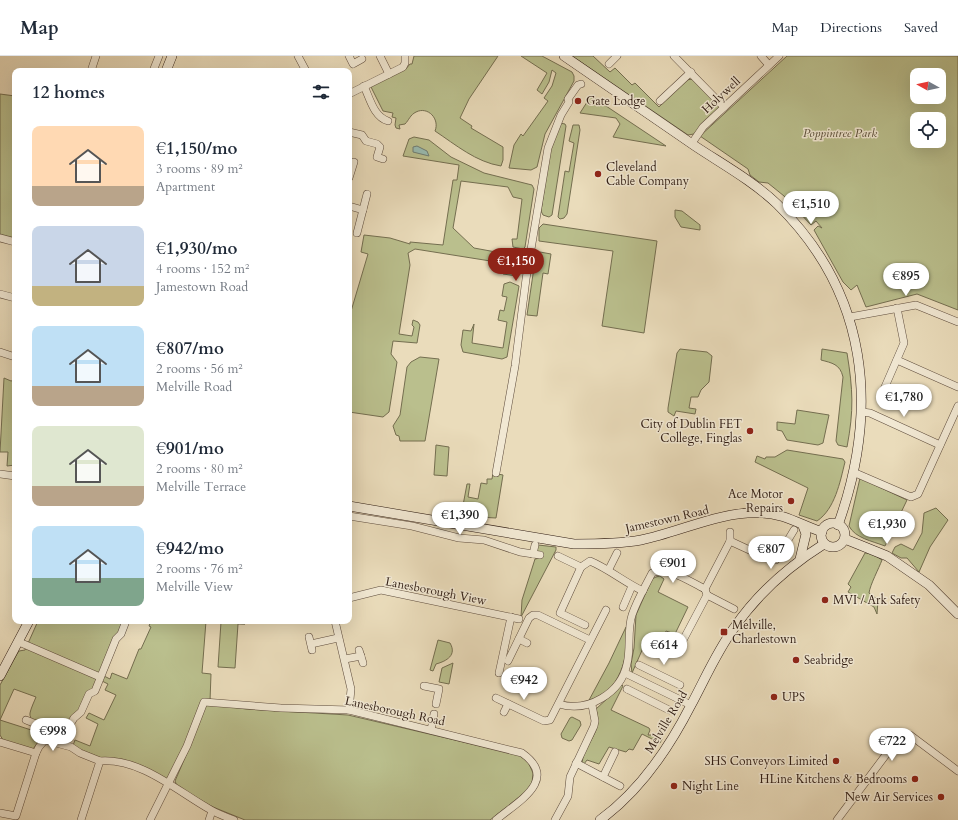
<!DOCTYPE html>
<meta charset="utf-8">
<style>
body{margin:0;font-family:Cardo,serif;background:#f2f2f3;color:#1f2937;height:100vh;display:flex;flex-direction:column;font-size:15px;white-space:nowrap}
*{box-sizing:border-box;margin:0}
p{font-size:13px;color:#747a83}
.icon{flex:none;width:22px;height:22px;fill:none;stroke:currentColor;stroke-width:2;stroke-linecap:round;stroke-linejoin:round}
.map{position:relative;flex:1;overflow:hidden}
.panel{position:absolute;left:12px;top:12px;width:340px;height:556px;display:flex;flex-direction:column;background:#fff;border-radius:8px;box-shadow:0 4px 16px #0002}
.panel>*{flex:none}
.needle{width:26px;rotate:278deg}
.controls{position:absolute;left:910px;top:12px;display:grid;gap:8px}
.controls a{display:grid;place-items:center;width:36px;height:36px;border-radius:8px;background:#fff;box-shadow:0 4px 16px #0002;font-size:20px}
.price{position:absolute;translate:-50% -34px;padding:0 9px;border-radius:14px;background:#fff;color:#222;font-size:13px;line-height:26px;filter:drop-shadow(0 1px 2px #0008)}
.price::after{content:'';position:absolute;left:50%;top:24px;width:12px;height:9px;margin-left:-6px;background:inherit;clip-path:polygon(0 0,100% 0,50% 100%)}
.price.current{background:#8f2418;color:#fff}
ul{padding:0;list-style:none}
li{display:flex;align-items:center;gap:12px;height:100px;padding:0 20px}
li span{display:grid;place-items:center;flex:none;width:112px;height:80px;border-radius:8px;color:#555}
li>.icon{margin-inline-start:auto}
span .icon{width:48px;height:48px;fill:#fffc;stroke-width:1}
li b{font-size:17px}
h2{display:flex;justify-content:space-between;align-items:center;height:48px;padding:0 20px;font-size:17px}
header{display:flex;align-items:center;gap:24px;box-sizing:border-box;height:56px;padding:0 20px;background:#fff;border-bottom:1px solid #e0e1e3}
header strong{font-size:19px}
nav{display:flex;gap:22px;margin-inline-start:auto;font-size:14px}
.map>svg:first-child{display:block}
.green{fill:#babf8d;stroke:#746e50;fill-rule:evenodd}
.water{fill:#98bbb1;stroke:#6e7b72}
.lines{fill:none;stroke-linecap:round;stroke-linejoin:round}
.street-casing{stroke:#5e4c3d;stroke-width:8}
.secondary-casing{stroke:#2f1c13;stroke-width:10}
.street{stroke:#f1e8d3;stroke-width:7}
.secondary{stroke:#f1e8d3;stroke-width:9}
.poi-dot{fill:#8f2418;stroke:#f1e8d3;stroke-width:1.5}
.labels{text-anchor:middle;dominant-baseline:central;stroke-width:3;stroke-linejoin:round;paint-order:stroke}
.street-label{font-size:12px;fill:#2f1c13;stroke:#f1e8d3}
.poi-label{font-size:12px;fill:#2f1c13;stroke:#f1e8d3;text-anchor:start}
.park-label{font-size:12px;font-style:italic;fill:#594d38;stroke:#f1e8d3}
</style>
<header>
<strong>Map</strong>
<nav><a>Map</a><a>Directions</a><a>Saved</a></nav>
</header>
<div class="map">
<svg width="958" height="764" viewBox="0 0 958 764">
<rect width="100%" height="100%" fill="#eadcbb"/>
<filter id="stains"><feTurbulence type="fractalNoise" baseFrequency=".005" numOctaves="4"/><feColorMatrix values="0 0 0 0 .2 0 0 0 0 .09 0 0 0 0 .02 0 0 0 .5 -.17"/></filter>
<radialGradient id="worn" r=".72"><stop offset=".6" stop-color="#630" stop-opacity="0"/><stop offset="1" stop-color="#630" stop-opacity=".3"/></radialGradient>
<g class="green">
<path d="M414,0H498L469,43L460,62L472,70L471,72L503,91V104L501,110C476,106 456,89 435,75C440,63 428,50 416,56C410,59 409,64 405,68L399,69L400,73L396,72L395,69L396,62L392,61L393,57L383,55L371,31L405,14L410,8H412Z"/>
<polygon points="521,0 542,0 572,16 574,20 574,25 545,78 537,111 531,114 509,112 514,89 521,78 523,80 548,45 544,42 552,30 556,17 552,14 549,26 542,38 537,34 547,17"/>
<polygon points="572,0 593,0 610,16 615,12 632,29 635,27 659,51 686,24 693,23 720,50 694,78 688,79"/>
<path d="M787,0H958V254L917,238L866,251L857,229L851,234L843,226L814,174L818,170L822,172L816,165L811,169L784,140L768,127L759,126L750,119L748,113L700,80ZM917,19H939V41H917ZM917,63H939V85H917Z"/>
<polygon points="0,38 15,40 15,182 0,178"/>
<polygon points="591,40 666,90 613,81 620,68 616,62 580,57"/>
<polygon points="560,67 565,68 566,70 552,159 549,161 543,159 541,155 549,99"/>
<polygon points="573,69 579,69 580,74 567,158 564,162 560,163 558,161 565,115 569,116 574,87 569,85"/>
<polygon points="414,81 429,84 451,101 484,117 532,129 534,133 525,191 523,193 513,191 512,183 517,183 522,143 513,141 508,131 461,125 453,172 474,192 523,201 521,216 517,220 503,218 503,207 415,193 408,197 410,209 399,278 412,280 414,271 412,269 413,264 418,266 420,269 417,287 393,285 391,298 397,306 389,356 383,361 349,356 349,262 368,198 361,196 364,179 390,182 410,188 410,186 443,189 453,124 457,124 459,109 403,100 409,83"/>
<polygon points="675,154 682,155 700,169 700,174 681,171 675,161"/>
<polygon points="543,168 657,185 644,277 602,270 613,195 539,185 539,172"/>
<polygon points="540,196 551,198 548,218 543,217 537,260 527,259 536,198"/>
<polygon points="510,226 519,230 507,301 502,303 463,296 461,289 463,274 471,275 474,268 472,287 503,292 507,266 498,264 500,254 504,255 507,241 502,240 504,228"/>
<polygon points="680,293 707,296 712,300 709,326 701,334 698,341 691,341 689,352 696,353 695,358 676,355 674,360 668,356 668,352 677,297"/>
<path d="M822,293L847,297C853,334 854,354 847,391L838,389L836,385L843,321C840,308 832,307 821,304Z"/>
<polygon points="420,301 439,303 425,385 400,385 399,380 396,379 393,370 400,359 407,311 411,306"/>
<polygon points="4,322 11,325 15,324 15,409 7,410 8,396 0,396"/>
<polygon points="797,354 829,359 823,387 818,389 787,384 782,375 777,374 777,366 795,368"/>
<polygon points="436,389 449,391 447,420 434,419"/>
<path d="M787,394L843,403L845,406C840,426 835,453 817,465L799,459L808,432L755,406L757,400L765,403L766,401H775Z"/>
<polygon points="493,417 503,419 496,462 461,460 467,428 470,428 468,441 478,443 481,427 487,428 487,423 492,423"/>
<path d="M860,422L907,444L885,490C872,485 855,482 849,470Z"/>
<polygon points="936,452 948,464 930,491 919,516 907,502 901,502 892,497 895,491 901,488 913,494 922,477 924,457"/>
<polygon points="538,489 556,491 556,494 521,561 522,544 535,503 540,502 540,497 536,494"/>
<path d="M865,497H871L882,504C879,512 870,529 869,537L878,544L877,558L874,551L848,536L851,531L848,528Z"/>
<polygon points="656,521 660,520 664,523 658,536 688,551 675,578 666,575 660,589 647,583 632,617 631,608 634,592 636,559 652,523"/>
<path d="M38,565H126L95,635L65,675C55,673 28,669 30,657C31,652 34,646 36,641L14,633L0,664V629L17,598L19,595L25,594Z"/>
<polygon points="151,565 206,565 202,617 211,618 210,645 204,646 168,728 132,709 100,705 72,692 75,684 90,690 98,668 86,662 89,657 104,664 116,639 105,634 108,628 102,625 104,620 110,623 112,617 127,623 139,593 141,593 151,571 149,570"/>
<polygon points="221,566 245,568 238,568 235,612 218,611"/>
<path d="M629,570C628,599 621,637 588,646L609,607L626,571Z"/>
<path d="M438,584L450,587C457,599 447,605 436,608L433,615L430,614Z"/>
<polygon points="453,607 449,628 439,626 442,612"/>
<path d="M622,629L623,630L611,654L649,672L650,674L648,679H655L662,683L660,687L642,678L633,694L629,693L626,696L609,691L599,708L587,704L584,708L582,707C585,684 603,679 596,653Z"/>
<polygon points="209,648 246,653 348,659 519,699 528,706 533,717 532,727 528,734 490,764 245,764 213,751 177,730 175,725 193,683 205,649"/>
<polygon points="572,661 580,665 581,669 572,684 569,685 562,682 561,678 570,662"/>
<polygon points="0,664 50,680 41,682 33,693 3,684 0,679"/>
</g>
<polygon class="water" points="417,90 427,95 429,100 413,96 413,91"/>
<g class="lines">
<g class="street-casing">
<g id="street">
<polyline points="298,0 306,15"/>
<polyline points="349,0 353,8 362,3"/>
<polyline points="380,0 389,18"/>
<polyline points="674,0 724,51"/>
<polyline points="761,0 769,9"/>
<polyline points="609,8 617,0"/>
<polyline points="91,15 96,0"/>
<polyline points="153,15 159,0"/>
<path d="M364,30C370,43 374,61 388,65"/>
<polyline points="349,38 403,11 405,7 405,0"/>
<polyline points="660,45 691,16"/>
<polyline points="349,76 362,79 366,85 377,88 380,91 377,101 383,103"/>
<polyline points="692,87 703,71 779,0"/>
<polyline points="349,122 354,106"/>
<polyline points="349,150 363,154"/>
<polyline points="357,177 367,138"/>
<polyline points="0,182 15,186"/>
<polyline points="0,238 15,242"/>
<polyline points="850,261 916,249 958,266"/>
<polyline points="0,296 15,301"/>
<polyline points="897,304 958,331"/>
<polyline points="881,340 904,287 897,252"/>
<polyline points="862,356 870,357 940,389"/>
<polyline points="853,416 911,441 918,438 958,350"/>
<polyline points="496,417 515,310 526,223 548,92 561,59 569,46 568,43 578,29 581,28"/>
<polyline points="0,418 15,420"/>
<polyline points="349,460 412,470 459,482 484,484 520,496 540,499"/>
<polyline points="730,485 771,504 776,504 794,474"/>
<polyline points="533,498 535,489"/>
<path d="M558,500L581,511L590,505C609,513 624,526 643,535"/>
<polyline points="581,511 560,557 585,569"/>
<polyline points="609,513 617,497"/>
<polyline points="705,533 730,485 730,476"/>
<polyline points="707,539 734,553"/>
<polyline points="349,542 381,534 519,563"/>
<polyline points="623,551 632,530"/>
<polyline points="335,565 351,633 349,654"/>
<polyline points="309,581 312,594"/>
<polyline points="519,583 527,587"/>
<polyline points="670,585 680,590 707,539 705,533"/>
<polyline points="19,586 100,621"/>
<polyline points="311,588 338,582"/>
<polyline points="359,594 363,607"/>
<polyline points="345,603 361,600"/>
<polyline points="508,605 529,562 533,559 538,559 590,584"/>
<polyline points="639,609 680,629"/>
<polyline points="499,617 511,561"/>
<polyline points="625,617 691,649"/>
<polyline points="424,630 439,633 436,648"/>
<polyline points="627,633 669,654"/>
<polyline points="496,642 544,665 550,664 606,554"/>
<path d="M559,648C588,657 621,637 627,608C631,592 627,574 632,559C637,544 645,531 652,517C669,510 690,526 705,533"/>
<polyline points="504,656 508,648"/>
<polyline points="26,664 61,678 65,677 74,662 81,656 89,638 95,635 116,583 121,578 126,565"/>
<polyline points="431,674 434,658"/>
<polyline points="0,686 36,697"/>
<polyline points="576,707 620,730"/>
<polyline points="603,721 615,696"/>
<polyline points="0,757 16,760 36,697 39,691 45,684 71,691 80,697 100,705"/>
<path d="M81,764L100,705C141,702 177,735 211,754C218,758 226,761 234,764"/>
<path d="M150,764L187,690L204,646L281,652L349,654L522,697C560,724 517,746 496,764"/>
<polyline points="209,764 212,755"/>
<polyline points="555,764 568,740 570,721 594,670 595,665 592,649"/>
<polyline points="837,764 900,680 910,679 958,715"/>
</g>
</g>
<g class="secondary-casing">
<g id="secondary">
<path d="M564,0C608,30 651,60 695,90C722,108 753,125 777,148C868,237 880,352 838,469"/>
<polyline points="166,15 172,0"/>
<path d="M349,450L574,488C596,488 619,488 641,484C680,476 720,455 761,457C783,457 801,469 822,476"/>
<circle cx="833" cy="479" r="12"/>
<polyline points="845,483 887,500 929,529 958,558"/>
<polyline points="800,503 806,478 803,470"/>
<polyline points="0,620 29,565"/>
<path d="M600,764C640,735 669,692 691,649C705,623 717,595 734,572C758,537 789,510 824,488"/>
</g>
</g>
<use href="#street" class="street"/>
<use href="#secondary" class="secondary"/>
</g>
<g class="poi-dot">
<circle cx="578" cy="45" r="4"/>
<circle cx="598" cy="118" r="4"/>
<circle cx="750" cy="375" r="4"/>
<circle cx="791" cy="445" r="4"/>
<circle cx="825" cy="544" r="4"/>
<rect x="720" y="572" width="8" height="8" rx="2"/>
<circle cx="796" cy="604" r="4"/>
<circle cx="774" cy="641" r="4"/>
<circle cx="836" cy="705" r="4"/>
<circle cx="915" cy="723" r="4"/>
<circle cx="674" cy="730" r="4"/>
<circle cx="941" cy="741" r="4"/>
</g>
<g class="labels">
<g class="street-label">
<text transform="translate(721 39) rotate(-43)">Holywell</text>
<text transform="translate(667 463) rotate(-13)">Jamestown Road</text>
<text transform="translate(436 535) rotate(11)">Lanesborough View</text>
<text transform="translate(395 655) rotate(12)">Lanesborough Road</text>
<text transform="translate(666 666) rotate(-59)">Melville Road</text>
</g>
<g class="poi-label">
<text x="586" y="45">Gate Lodge</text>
<text x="606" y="111">Cleveland<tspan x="606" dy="14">Cable Company</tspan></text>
<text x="742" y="368" text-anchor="end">City of Dublin FET<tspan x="742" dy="14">College, Finglas</tspan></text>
<text x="783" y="438" text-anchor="end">Ace Motor<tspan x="783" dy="14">Repairs</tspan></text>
<text x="833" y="544">MVI / Ark Safety</text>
<text x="732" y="569">Melville,<tspan x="732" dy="14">Charlestown</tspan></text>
<text x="804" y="604">Seabridge</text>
<text x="782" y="641">UPS</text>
<text x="828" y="705" text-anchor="end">SHS Conveyors Limited</text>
<text x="907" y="723" text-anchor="end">HLine Kitchens &amp; Bedrooms</text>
<text x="682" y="730">Night Line</text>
<text x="933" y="741" text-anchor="end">New Air Services</text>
</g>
<g class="park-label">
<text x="840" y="77">Poppintree Park</text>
</g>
</g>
<rect width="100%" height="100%" filter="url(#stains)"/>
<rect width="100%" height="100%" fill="url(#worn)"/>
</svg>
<div class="controls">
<a><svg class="needle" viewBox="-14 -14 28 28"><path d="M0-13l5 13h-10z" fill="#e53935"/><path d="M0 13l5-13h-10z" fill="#747a83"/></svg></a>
<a><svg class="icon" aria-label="locate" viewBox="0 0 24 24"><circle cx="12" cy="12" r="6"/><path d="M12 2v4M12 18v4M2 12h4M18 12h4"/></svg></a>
</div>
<b class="price" style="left:811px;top:169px">€1,510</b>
<b class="price current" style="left:516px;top:226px">€1,150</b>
<b class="price" style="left:906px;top:241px">€895</b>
<b class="price" style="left:904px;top:362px">€1,780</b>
<b class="price" style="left:460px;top:480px">€1,390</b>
<b class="price" style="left:887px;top:489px">€1,930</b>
<b class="price" style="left:771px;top:514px">€807</b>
<b class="price" style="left:673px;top:528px">€901</b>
<b class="price" style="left:664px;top:610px">€614</b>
<b class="price" style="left:524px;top:645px">€942</b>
<b class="price" style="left:53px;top:696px">€998</b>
<b class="price" style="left:892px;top:706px">€722</b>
<section class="panel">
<h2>12 homes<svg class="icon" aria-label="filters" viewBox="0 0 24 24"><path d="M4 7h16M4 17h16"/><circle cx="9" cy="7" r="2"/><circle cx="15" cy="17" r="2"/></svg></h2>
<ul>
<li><span style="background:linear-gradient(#ffd9b3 75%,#b9a48a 0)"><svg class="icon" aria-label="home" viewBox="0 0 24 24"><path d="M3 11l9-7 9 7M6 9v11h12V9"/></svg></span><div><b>€1,150/mo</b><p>3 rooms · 89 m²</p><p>Apartment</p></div></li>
<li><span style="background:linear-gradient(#c9d6e8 75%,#c2b280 0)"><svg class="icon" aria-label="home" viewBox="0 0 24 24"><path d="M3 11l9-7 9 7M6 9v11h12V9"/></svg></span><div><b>€1,930/mo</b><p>4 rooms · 152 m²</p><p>Jamestown Road</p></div></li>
<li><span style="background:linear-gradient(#bfe0f5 75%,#b9a48a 0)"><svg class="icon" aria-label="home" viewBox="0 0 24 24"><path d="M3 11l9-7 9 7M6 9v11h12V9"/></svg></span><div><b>€807/mo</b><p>2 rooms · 56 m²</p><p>Melville Road</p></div></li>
<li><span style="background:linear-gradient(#dfe7d0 75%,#b9a48a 0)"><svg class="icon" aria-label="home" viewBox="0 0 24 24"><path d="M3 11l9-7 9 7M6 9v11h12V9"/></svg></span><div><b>€901/mo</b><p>2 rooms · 80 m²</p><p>Melville Terrace</p></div></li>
<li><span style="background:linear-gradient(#bfe0f5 65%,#7fa58c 0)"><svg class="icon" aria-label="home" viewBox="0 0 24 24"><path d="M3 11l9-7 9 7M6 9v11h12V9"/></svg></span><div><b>€942/mo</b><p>2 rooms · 76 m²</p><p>Melville View</p></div></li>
</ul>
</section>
</div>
